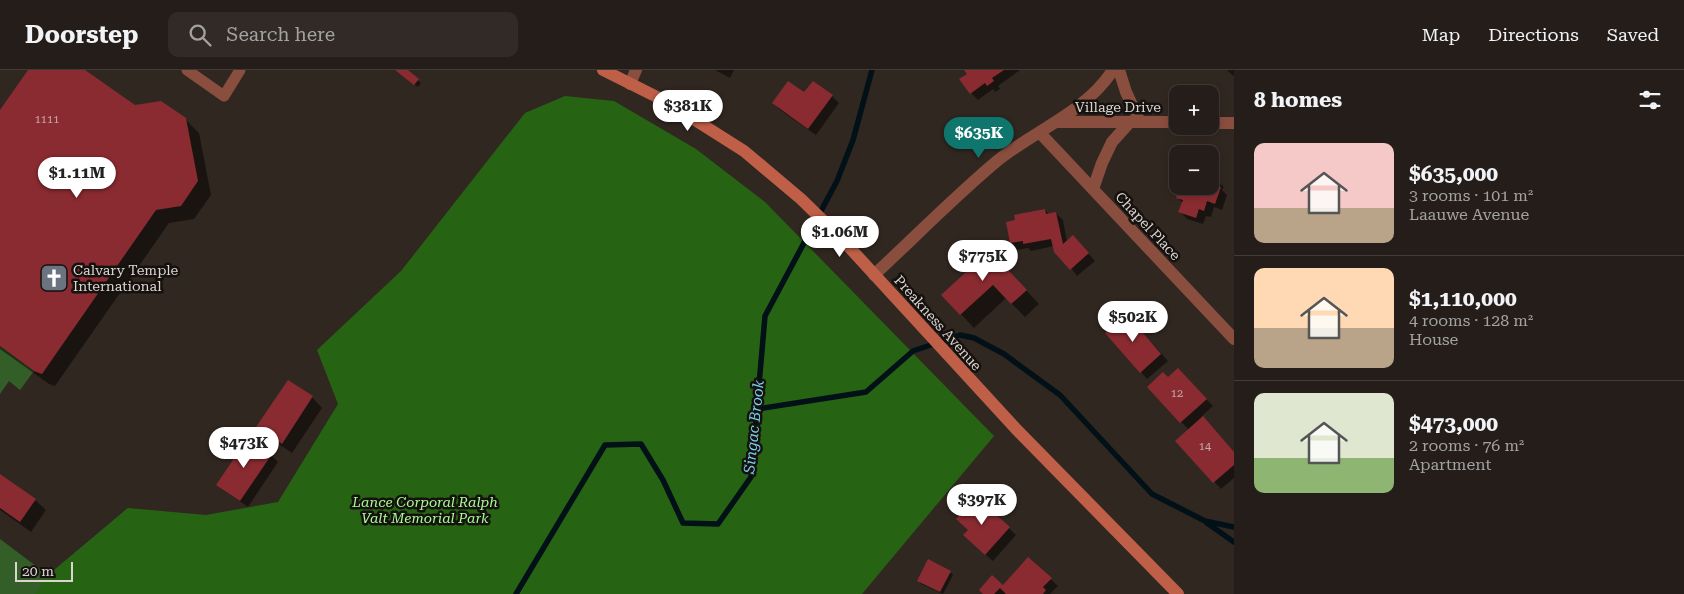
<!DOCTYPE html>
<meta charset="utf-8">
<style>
body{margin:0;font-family:"Roboto Serif",serif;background:#312a26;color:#f1f3f6;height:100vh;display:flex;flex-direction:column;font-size:19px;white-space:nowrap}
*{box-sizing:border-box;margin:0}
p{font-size:16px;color:#a3a2a2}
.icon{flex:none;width:28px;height:28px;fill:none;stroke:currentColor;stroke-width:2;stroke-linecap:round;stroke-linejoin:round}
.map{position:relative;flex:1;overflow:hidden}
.details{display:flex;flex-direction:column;background:#251d19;width:450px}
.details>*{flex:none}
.controls{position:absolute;left:1169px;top:15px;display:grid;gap:10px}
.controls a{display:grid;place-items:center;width:50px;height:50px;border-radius:10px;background:#251d19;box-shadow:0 2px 8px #0003,0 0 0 1px #423b38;font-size:25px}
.scale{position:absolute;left:15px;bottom:12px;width:58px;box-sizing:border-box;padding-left:5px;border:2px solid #dbd4d0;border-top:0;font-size:14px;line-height:18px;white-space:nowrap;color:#dbd4d0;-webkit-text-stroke:4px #15110e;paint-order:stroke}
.price{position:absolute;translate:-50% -42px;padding:0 11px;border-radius:18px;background:#fff;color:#222;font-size:16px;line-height:32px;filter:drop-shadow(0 1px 2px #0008)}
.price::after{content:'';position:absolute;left:50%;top:30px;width:15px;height:11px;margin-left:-8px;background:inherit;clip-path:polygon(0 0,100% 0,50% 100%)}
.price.active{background:#0f766e;color:#fff}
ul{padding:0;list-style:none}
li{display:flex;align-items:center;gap:15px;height:125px;padding:0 20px}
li+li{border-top:1px solid #423b38}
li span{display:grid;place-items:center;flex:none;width:140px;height:100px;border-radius:10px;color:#555}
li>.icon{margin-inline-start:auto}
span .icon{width:60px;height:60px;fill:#fffc;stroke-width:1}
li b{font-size:21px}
h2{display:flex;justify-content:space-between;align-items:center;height:60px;padding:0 20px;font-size:21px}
header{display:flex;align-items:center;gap:30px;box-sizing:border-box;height:70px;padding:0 25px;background:#251d19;border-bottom:1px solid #423b38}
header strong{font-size:24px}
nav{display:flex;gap:28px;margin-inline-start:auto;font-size:18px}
.search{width:350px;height:45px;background:#312a26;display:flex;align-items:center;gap:12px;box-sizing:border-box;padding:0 18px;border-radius:10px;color:#a3a2a2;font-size:19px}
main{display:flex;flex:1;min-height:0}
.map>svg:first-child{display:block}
.green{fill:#335e28}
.forest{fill:#266413}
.shadow{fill:#0007}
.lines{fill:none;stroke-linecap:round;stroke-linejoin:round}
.stream{stroke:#021117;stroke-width:5.5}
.building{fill:#8a2b31}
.service{stroke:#8a4e3f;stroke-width:11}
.minor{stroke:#8a4e3f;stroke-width:12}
.tertiary{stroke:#8a4e3f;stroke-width:12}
.secondary{stroke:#bf5f48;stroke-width:12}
.labels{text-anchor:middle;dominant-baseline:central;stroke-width:5;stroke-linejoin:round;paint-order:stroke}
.number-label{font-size:11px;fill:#c7aaa8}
.street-label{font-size:14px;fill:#dbd4d0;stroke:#15110e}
.poi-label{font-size:14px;fill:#dbd4d0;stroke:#15110e;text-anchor:start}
.park-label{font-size:14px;font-style:italic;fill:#a8fc94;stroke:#15110e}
.water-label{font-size:15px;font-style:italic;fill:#7ad2f1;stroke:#15110e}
</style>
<header>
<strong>Doorstep</strong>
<div class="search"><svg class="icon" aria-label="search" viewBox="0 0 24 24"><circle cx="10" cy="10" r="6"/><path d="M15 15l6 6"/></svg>Search here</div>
<nav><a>Map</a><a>Directions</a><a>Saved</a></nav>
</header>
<main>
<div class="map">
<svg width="1234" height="524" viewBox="0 0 1234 524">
<rect width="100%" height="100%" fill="#312721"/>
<g class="green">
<polygon points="0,276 34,301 20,320 9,311 0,324"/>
<polygon points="128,438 221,524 0,524 0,469 48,505"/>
</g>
<polygon class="forest" points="565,26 614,31 696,79 765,132 994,366 862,524 35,524 48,506 128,438 206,445 278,432 338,334 317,280 401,201 525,43"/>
<g class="shadow">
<polygon points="29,0 83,0 134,36 185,49 199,63 211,125 194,149 169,153 55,316 49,314 0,279 0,42"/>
<polygon points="397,0 406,0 421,13 418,17"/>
<polygon points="715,0 734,0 730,8"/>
<polygon points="965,0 1020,0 998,16 1000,19 995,22 993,19 978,30 971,23 968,4"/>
<polygon points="1227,0 1234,0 1234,5 1233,6"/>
<polygon points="805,24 832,26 839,33 816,65 780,40 773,33"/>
<polygon points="1210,100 1220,108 1218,112 1224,117 1222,120 1227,125 1222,140 1214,137 1211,147 1206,146 1203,154 1187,149 1180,141 1183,133 1178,128 1210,116"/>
<polygon points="1045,140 1049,144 1056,143 1063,150 1067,172 1080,174 1095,191 1077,206 1054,176 1031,181 1028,178 1018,180 1011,173"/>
<polygon points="996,188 1039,234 1025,247 1006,228 974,258 943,225"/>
<polygon points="1134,253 1168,291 1147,309 1141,302"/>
<polygon points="1185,307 1213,336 1201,347 1234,383 1234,408 1221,419 1177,371 1189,360 1148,317 1169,308"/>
<polygon points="312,327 322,338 292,383 268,367 258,357"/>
<polygon points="248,370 271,385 278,392 248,437 225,421 218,415"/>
<polygon points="0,406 35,430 46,440 31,462 0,440"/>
<polygon points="1009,458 1016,465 993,491 971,472 969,460"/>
<polygon points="1028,488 1058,516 1050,524 985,524 1003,516"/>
<polygon points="950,502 953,505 943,524 921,514 918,510"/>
</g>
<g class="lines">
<g class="stream">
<polyline points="757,339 866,322 913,281 960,265 974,268 1004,284 1060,325 1152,424 1205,451 1234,457"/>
<polyline points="1207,453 1234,472"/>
<polyline points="516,524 605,375 641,374 663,410 683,453 718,454 751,407 765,246 837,111 853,70 872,0"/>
</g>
</g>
<g class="building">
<polygon points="28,0 85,0 135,35 161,31 186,48 198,111 181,136 156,140 42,304 34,301 0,276 0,40"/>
<polygon points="395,0 408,0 419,9 414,15"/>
<polygon points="964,0 1004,0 992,8 994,11 987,16 985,13 970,24 959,9 967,4"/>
<polygon points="788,11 804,22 813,11 833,25 808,59 772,33"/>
<polygon points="1210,99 1213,100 1211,107 1217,109 1215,115 1221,117 1215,134 1207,131 1204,141 1199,139 1196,148 1178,142 1183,130 1176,128 1180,116 1210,116"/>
<polygon points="1045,139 1046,144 1056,142 1063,174 1073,165 1089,183 1070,200 1054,182 1051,169 1023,174 1023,171 1010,173 1006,152 1015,150 1014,145"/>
<polygon points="983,173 1027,220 1011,234 993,215 960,245 941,225 977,192 970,185"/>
<polygon points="1127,244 1161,284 1140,303 1105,263"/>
<polygon points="1178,298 1207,329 1180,353 1147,317 1163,302 1168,307"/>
<polygon points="288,310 313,326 282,374 256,357"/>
<polygon points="1203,346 1234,382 1234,395 1213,413 1175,371"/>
<polygon points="248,368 272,384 240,431 216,415"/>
<polygon points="0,404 36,429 20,452 0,438"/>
<polygon points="976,427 1010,457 985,485 963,465 968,460 956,449"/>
<polygon points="1028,487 1052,508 1043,517 1046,520 1043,524 1006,524 1000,518 994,524 983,524 979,520 992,505 1003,515"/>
<polygon points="928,489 951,501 940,522 917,511"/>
</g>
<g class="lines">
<polyline class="service" points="187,0 224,26 240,0"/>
<g class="minor">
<polyline points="1119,0 1126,22 1140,52"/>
<polyline points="630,14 636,0"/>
<polyline points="1058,52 1178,52"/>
<polyline points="1210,53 1234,53"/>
<polyline points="1040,63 1234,269"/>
<polyline points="1093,119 1102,93 1112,72 1130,52"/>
</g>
<path class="tertiary" d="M874,205C915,167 954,127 997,91C1035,60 1085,43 1113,0"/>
<polyline class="secondary" points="603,0 665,31 744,81 801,129 838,165 1017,360 1178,524"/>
</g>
<defs>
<g id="church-square" transform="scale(1.4375)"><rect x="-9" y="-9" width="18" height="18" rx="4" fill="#6b7280" stroke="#15110e"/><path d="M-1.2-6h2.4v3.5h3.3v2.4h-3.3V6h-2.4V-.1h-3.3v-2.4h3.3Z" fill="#fff"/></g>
</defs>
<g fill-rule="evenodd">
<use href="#church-square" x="54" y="208"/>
</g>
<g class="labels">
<g class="number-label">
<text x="47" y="49">1111</text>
<text x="1177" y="323">12</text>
<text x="1205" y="376">14</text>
</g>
<g class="street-label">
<text x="1118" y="37">Village Drive</text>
<text transform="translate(1148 156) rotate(47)">Chapel Place</text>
<text transform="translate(938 253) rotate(48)">Preakness Avenue</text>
</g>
<g class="poi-label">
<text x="73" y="200">Calvary Temple<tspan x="73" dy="16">International</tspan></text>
</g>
<g class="park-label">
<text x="425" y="432">Lance Corporal Ralph<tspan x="425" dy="16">Valt Memorial Park</tspan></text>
</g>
<g class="water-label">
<text transform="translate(754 357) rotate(-84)">Singac Brook</text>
</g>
</g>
</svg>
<div class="controls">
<a>+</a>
<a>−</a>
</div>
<div class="scale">20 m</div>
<b class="price" style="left:688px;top:62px">$381K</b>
<b class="price active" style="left:979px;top:89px">$635K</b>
<b class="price" style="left:77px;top:129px">$1.11M</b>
<b class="price" style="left:840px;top:188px">$1.06M</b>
<b class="price" style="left:983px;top:212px">$775K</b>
<b class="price" style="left:1133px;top:273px">$502K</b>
<b class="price" style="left:244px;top:399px">$473K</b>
<b class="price" style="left:982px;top:456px">$397K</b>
</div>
<section class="details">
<h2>8 homes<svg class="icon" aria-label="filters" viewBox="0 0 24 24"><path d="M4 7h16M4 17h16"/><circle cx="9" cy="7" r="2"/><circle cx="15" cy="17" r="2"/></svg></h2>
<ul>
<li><span style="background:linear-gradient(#f6c9c9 65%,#b9a48a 0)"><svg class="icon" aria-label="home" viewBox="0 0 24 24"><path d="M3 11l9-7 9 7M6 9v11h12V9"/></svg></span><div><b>$635,000</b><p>3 rooms · 101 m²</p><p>Laauwe Avenue</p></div></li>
<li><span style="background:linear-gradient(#ffd9b3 60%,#b9a48a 0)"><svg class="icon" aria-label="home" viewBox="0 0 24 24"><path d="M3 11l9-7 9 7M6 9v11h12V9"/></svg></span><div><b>$1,110,000</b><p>4 rooms · 128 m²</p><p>House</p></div></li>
<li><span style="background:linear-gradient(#dfe7d0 65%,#8fb573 0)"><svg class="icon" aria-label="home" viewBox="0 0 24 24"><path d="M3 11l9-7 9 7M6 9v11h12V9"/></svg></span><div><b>$473,000</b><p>2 rooms · 76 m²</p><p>Apartment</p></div></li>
</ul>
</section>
</main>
